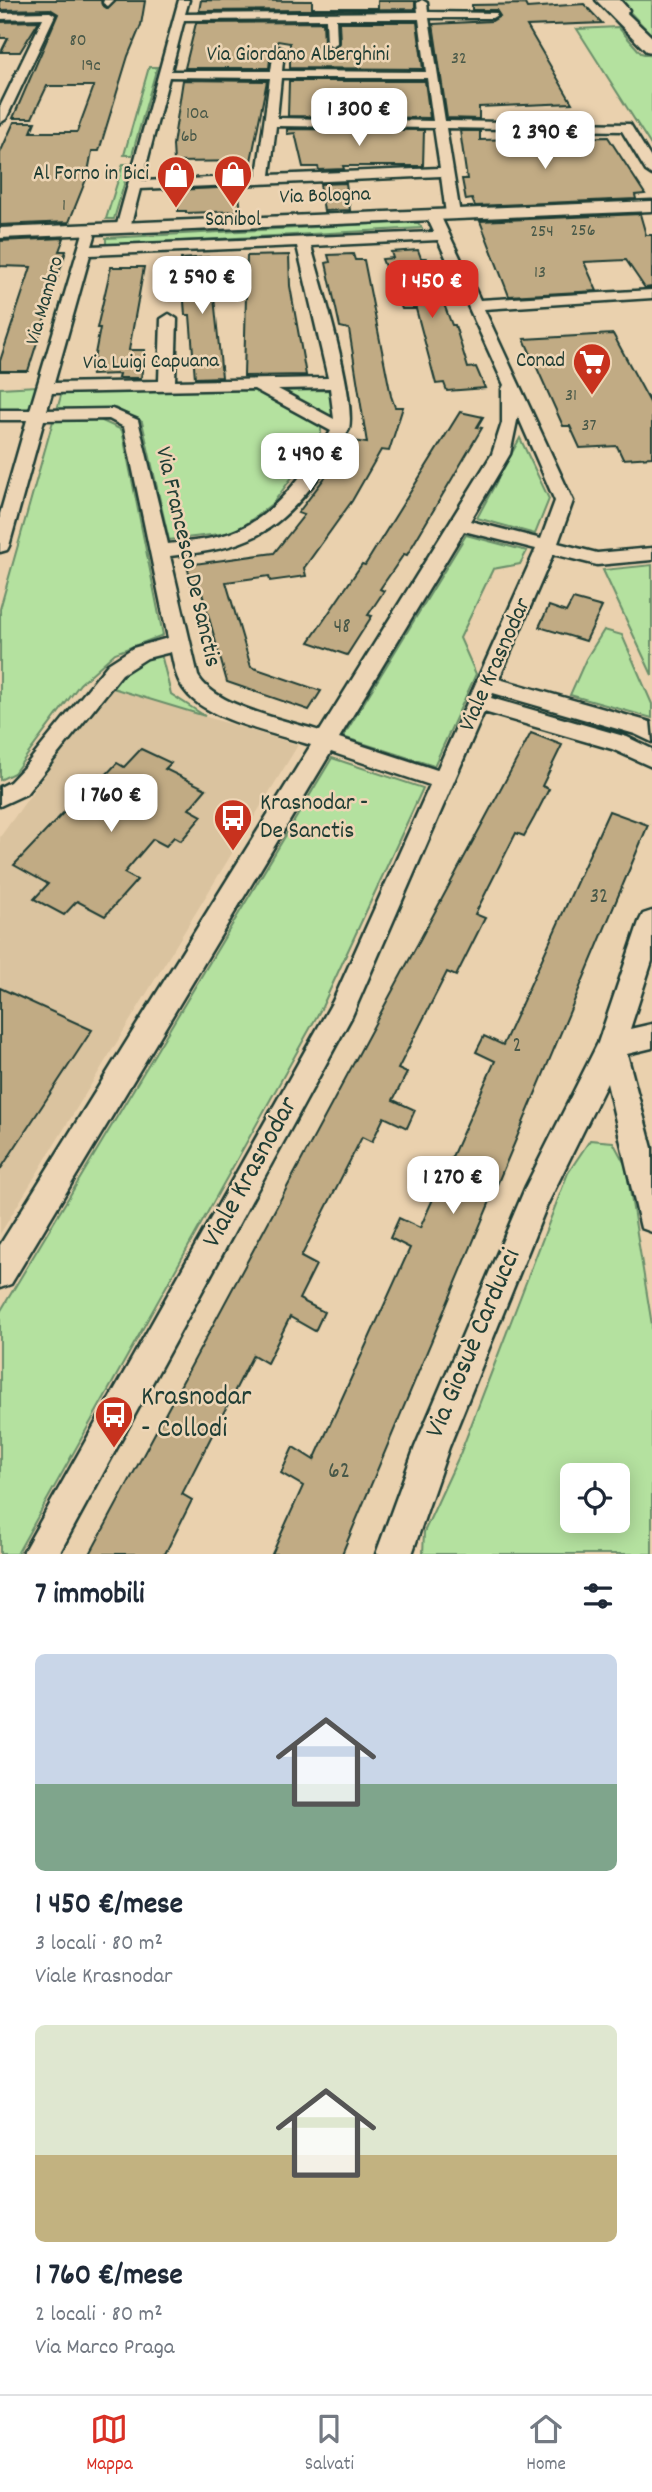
<!DOCTYPE html>
<html lang="it">
<meta charset="utf-8">
<style>
body{margin:0;font-family:Dekko,sans-serif;background:#f2f2f3;color:#1f2937;height:100vh;display:flex;flex-direction:column;font-size:26px;white-space:nowrap}
*{box-sizing:border-box;margin:0}
p{font-size:23px;color:#747a83}
.icon{flex:none;width:38px;height:38px;fill:none;stroke:currentColor;stroke-width:2;stroke-linecap:round;stroke-linejoin:round}
.map{position:relative;height:1554px;overflow:hidden}
.drawer{display:flex;flex-direction:column;background:#fff;flex:1}
.drawer>*{flex:none}
.tools{position:absolute;left:560px;top:1463px;display:grid;gap:14px}
.tools a{display:grid;place-items:center;width:70px;height:70px;border-radius:10px;background:#fff;box-shadow:0 4px 18px #0003;font-size:35px}
.price{position:absolute;translate:-50% -60px;padding:0 16px;border-radius:14px;background:#fff;color:#222;font-size:23px;line-height:46px;filter:drop-shadow(0 2px 4px #0008)}
.price::after{content:'';position:absolute;left:50%;top:42px;width:21px;height:16px;margin-left:-10px;background:inherit;clip-path:polygon(0 0,100% 0,50% 100%)}
.price.on{background:#d93025;color:#fff}
ul{padding:0;list-style:none}
li{display:grid;align-content:center;gap:14px;height:371px;padding:0 35px}
li span{display:grid;place-items:center;height:217px;border-radius:10px;color:#555}
li>.icon{margin-inline-start:auto}
span .icon{width:126px;height:126px;fill:#fffc;stroke-width:1}
li b{font-size:30px}
h2{display:flex;justify-content:space-between;align-items:center;height:84px;padding:0 35px;font-size:30px}
.menu{display:flex;justify-content:space-around;align-items:center;height:98px;border-top:2px solid #e0e1e3;background:#fff;font-size:19px;color:#747a83}
.menu a{display:grid;justify-items:center;gap:4px}
.menu .on{color:#d93025}
.map>svg:first-child{display:block}
.built{fill:#dac39f}
.green{fill:#b4e19f;stroke:#6a8f6a;stroke-width:2;fill-rule:evenodd}
.building{fill:#c1ab84;stroke:#1f3d34;stroke-width:2}
.lines{fill:none;stroke-linecap:round;stroke-linejoin:round}
.minor-casing{stroke:#1f3d34;stroke-width:5}
.tertiary-casing{stroke:#1f3d34;stroke-width:5}
.primary-casing{stroke:#1f3d34;stroke-width:5}
.minor{fill:#edd5b5;fill-rule:evenodd}
.tertiary{fill:#edd5b5;fill-rule:evenodd}
.primary{fill:#edd5b5;fill-rule:evenodd}
.labels{text-anchor:middle;dominant-baseline:central;stroke-width:5;stroke-linejoin:round;paint-order:stroke}
.far-number-label{font-size:18px;fill:#485848}
.far-street-label{font-size:21px;fill:#1f3d34;stroke:#edd5b5}
.far-poi-label{font-size:21px;fill:#1f3d34;stroke:#edd5b5;text-anchor:end}
.number-label{font-size:21px;fill:#485848}
.street-label{font-size:24px;fill:#1f3d34;stroke:#edd5b5}
.poi-label{font-size:24px;fill:#1f3d34;stroke:#edd5b5;text-anchor:start}
.near-number-label{font-size:24px;fill:#485848}
.near-street-label{font-size:28px;fill:#1f3d34;stroke:#edd5b5}
.near-poi-label{font-size:28px;fill:#1f3d34;stroke:#edd5b5;text-anchor:start}
</style>
<div class="map">
<svg width="652" height="1554" viewBox="0 0 652 1554">
<rect width="100%" height="100%" fill="#ead1ae"/>
<filter id="ink" filterUnits="userSpaceOnUse"><feTurbulence type="fractalNoise" baseFrequency=".0143" numOctaves="2"/><feDisplacementMap in="SourceGraphic" scale="14" xChannelSelector="R" yChannelSelector="G"/><feConvolveMatrix kernelMatrix="1 2 1 2 8 2 1 2 1" color-interpolation-filters="sRGB"/></filter>
<g filter="url(#ink)">
<polygon class="built" points="109,687 298,745 0,1234 0,837"/>
<g class="green">
<polygon points="618,0 652,0 652,35"/>
<polygon points="618,27 641,53 652,56 652,147 577,29"/>
<polygon points="149,67 157,67 132,155 124,155"/>
<polygon points="123,164 130,164 114,219 106,219"/>
<polygon points="410,222 418,223 422,228 106,245 106,238"/>
<polygon points="37,386 31,409 0,409 0,388"/>
<polygon points="255,388 321,425 321,438 273,503 236,532 169,540 142,422 115,408 57,410 62,392"/>
<polygon points="331,390 335,421 280,391"/>
<polygon points="100,420 122,430 163,635 115,653 80,684 14,773 0,780 0,609 53,421"/>
<polygon points="520,438 549,499 535,534 477,518"/>
<polygon points="466,535 527,551 520,564 493,569 460,638 476,674 434,766 343,737"/>
<polygon points="652,565 652,675 603,570"/>
<polygon points="604,630 622,635 652,704 652,718 570,695 586,659"/>
<path d="M161,654L171,694L205,716L109,687C123,671 140,657 161,654Z"/>
<polygon points="332,758 423,788 322,1007 17,1554 0,1554 0,1312"/>
<path d="M590,1140L613,1142L626,1166L652,1325V1554H423L424,1532L460,1454L568,1173ZM572,1475H618V1521H572Z"/>
</g>
<g class="building">
<polygon points="0,0 101,0 102,5 108,9 116,1 145,1 141,25 128,56 99,151 92,151 87,177 69,222 0,225 0,153 14,122 35,122 31,132 77,132 94,86 47,86 32,118 13,118 58,14 50,9 0,10"/>
<polygon points="201,0 308,1 312,1 312,8 378,8 378,1 415,1 415,9 199,11"/>
<polygon points="525,4 527,8 584,4 602,23 527,26 572,103 479,107 479,119 447,118 433,24 492,21 500,16 496,10 472,10 472,5"/>
<polygon points="39,21 20,52 1,52 8,38 0,38 0,22"/>
<polygon points="323,22 324,43 333,48 340,43 339,22 417,22 423,69 290,68 290,43 278,41 271,50 269,68 185,68 196,23"/>
<polygon points="183,80 267,81 251,161 174,162 173,145"/>
<polygon points="289,81 425,81 430,118 288,116"/>
<polygon points="287,129 424,130 423,166 343,166 344,169 319,170 318,167 303,167 295,133 287,134"/>
<polygon points="460,131 480,131 480,140 608,137 645,194 635,195 636,199 475,206 472,199 466,200 462,179 467,179"/>
<polygon points="346,183 350,210 324,211 320,184"/>
<polygon points="238,187 241,211 186,213 186,211 178,211 176,190"/>
<polygon points="640,214 646,235 652,235 652,287 645,288 626,260 584,262 597,291 509,296 480,221"/>
<polygon points="64,238 59,251 66,251 28,371 0,371 0,361 31,267 0,266 0,241"/>
<polygon points="418,250 421,258 426,258 452,325 455,325 468,368 476,367 485,388 447,391 444,383 436,384 416,309 402,309 382,259 393,258 391,252"/>
<polygon points="353,254 355,260 364,260 391,396 395,407 403,407 389,451 381,450 352,501 304,568 306,576 270,581 269,576 226,582 251,667 321,691 309,710 227,682 200,586 192,587 187,565 274,553 304,515 298,513 339,459 343,459 353,441 367,443 349,329 340,327 326,263 330,262 328,255"/>
<polygon points="289,255 290,286 306,375 244,376 247,256"/>
<polygon points="210,257 222,377 195,378 190,315 185,315 181,259"/>
<polygon points="111,267 144,267 129,350 145,350 141,378 118,378 119,374 91,375 100,328 97,328"/>
<polygon points="613,334 652,406 652,457 623,459 617,446 580,448 570,426 563,426 524,339"/>
<polygon points="460,412 483,417 477,427 482,428 407,555 404,554 380,589 384,591 368,615 372,616 347,655 309,642 362,564 365,565"/>
<polygon points="573,599 602,607 586,641 539,627 549,606 566,612"/>
<polygon points="531,733 562,745 542,786 549,789 534,818 524,836 516,833 475,914 485,918 456,976 447,972 398,1069 407,1073 393,1100 415,1110 407,1128 384,1117 372,1142 362,1137 301,1257 316,1265 299,1299 324,1312 315,1331 290,1317 267,1363 253,1355 182,1494 192,1500 165,1554 90,1554"/>
<polygon points="141,749 171,763 165,769 206,789 189,809 202,816 181,841 174,837 166,846 153,839 124,873 137,880 105,916 77,901 64,915 34,899 48,884 14,865 100,774 104,777 117,763 124,767"/>
<polygon points="609,811 648,825 342,1554 272,1554 303,1486 281,1473 293,1447 314,1460 410,1248 390,1238 399,1218 420,1228 495,1061 476,1052 484,1036 503,1045"/>
<polygon points="0,988 92,1030 0,1170"/>
</g>
<g class="lines">
<g class="minor-casing">
<g id="minor">
<polygon points="104,0 114,0 108,6 103,3"/>
<path d="M179,0H189L185,14L418,12L417,3L422,0L427,3L428,12L496,13L497,15L492,18H429L445,121L630,124L652,160V175L646,171L622,131L446,128L460,214L458,217H448L446,214L441,176L140,189L130,228L128,231H118L116,228ZM326,19L327,43L332,46L337,43L336,19H419L426,72L282,71L284,50L279,47L274,50L271,71H171L184,20ZM169,77L270,78L257,176L142,181ZM281,78H427L433,121L277,118ZM276,126L434,128L440,168L270,175Z"/>
<polygon points="609,0 620,0 629,10 624,17 616,17 618,10"/>
<polygon points="0,13 50,12 55,15 6,119 0,123 0,107 43,18 0,19"/>
<path d="M433,211L440,215L480,300L652,290V298L484,309L573,501L558,543L597,553L652,548V560L597,565L553,554L499,679L650,722L652,742L635,734L493,693L491,698L627,737L652,749V767L612,749L484,712L352,1016L59,1554H22L333,1001L430,785L331,752L11,1284L0,1288V1245L311,745C277,734 207,720 186,692C176,680 174,666 171,652L147,658L122,674L26,794L0,806V787L10,782L26,765L108,664L133,648L168,638L124,427L109,419L44,420L9,546L7,550L0,552V514L27,420H0V410H30L83,233H93L95,236L92,246L434,232L426,215ZM438,240L504,385L502,389V423L492,454L320,731C286,720 216,707 198,676L170,556C197,553 224,550 249,539C292,521 327,469 349,429C356,396 321,284 311,246ZM297,246L328,378L175,381L177,319L169,314L161,319L159,381L54,383L90,255ZM330,388L334,419L278,389ZM254,389L331,431L328,436C306,471 277,513 238,530C216,540 191,541 168,544L138,420L112,409L47,410L52,393ZM518,416L555,501L541,539L470,521L510,454ZM464,531L536,549L437,770L339,738Z"/>
<polygon points="652,911 652,961 630,1029 652,1024 652,1048 627,1054 652,1148 652,1232 641,1228 607,1083 547,1205 449,1447 412,1554 376,1554 415,1447 526,1186 598,1043 639,922 643,914"/>
</g>
</g>
<g class="tertiary-casing">
<polygon id="tertiary" points="652,201 652,211 0,238 0,228"/>
</g>
<g class="primary-casing">
<polygon id="primary" points="596,0 613,0 652,37 652,52 646,51"/>
</g>
<use href="#minor" class="minor"/>
<use href="#tertiary" class="tertiary"/>
<use href="#primary" class="primary"/>
</g>
</g>
<defs>
<g id="shop-pin" transform="scale(2.0125)"><path d="M0 17L-7.5 6A9.5 9.5 0 1 1 7.5 6Z" fill="#c8321e" stroke="#edd5b5"/><path d="M-5-2.5h2.3a2.7 3.5 0 0 1 5.4 0H5L5.5 6h-11ZM-1.5-2.5h3a1.5 2.3 0 0 0-3 0Z" fill="#fff"/></g>
<g id="supermarket-pin" transform="scale(2.0125)"><path d="M0 17L-7.5 6A9.5 9.5 0 1 1 7.5 6Z" fill="#c8321e" stroke="#edd5b5"/><path d="M-6-5.5h2.5l.6 2H6L4.5 2H-2.5L-4.4-4H-6ZM-1.5 3.2a1.3 1.3 0 1 0 .1 0ZM3 3.2a1.3 1.3 0 1 0 .1 0Z" fill="#fff"/></g>
<g id="bus-pin" transform="scale(2.0125)"><path d="M0 17L-7.5 6A9.5 9.5 0 1 1 7.5 6Z" fill="#c8321e" stroke="#edd5b5"/><path d="M-5-6H5V4H4V6H2V4H-2V6H-4V4H-5ZM-3.5-4V0h7V-4ZM-3.5 1.2v1.5H-2V1.2ZM2 1.2v1.5H3.5V1.2Z" fill="#fff"/></g>
</defs>
<g fill-rule="evenodd">
<use href="#shop-pin" x="233" y="174"/>
<use href="#shop-pin" x="176" y="175"/>
<use href="#supermarket-pin" x="592" y="362"/>
<use href="#bus-pin" x="233" y="818"/>
<use href="#bus-pin" x="114" y="1415"/>
</g>
<g class="labels">
<g class="far-number-label">
<text x="78" y="41">80</text>
<text x="459" y="59">32</text>
<text x="91" y="66">19c</text>
<text x="197" y="114">10a</text>
<text x="189" y="137">6b</text>
<text x="64" y="206">1</text>
<text x="583" y="231">256</text>
<text x="542" y="232">254</text>
<text x="540" y="273">13</text>
<text x="571" y="396">31</text>
<text x="589" y="426">37</text>
</g>
<g class="far-street-label">
<text x="298" y="56">Via Giordano Alberghini</text>
<text transform="translate(325 197) rotate(-2)">Via Bologna</text>
<text transform="translate(46 301) rotate(-74)">Via Mambro</text>
<text transform="translate(151 363) rotate(-1)">Via Luigi Capuana</text>
</g>
<g class="far-poi-label">
<text x="149" y="175">Al Forno in Bici</text>
<text x="233" y="221" text-anchor="middle">Sanibol</text>
<text x="565" y="362">Conad</text>
</g>
<g class="number-label">
<text x="342" y="628">48</text>
<text x="599" y="898">32</text>
<text x="517" y="1047">2</text>
</g>
<g class="street-label">
<text transform="translate(187 557) rotate(77)">Via Francesco De Sanctis</text>
<text transform="translate(496 665) rotate(-66)">Viale Krasnodar</text>
</g>
<g class="poi-label">
<text x="260" y="804">Krasnodar -<tspan x="260" dy="28">De Sanctis</tspan></text>
</g>
<g class="near-number-label">
<text x="339" y="1472">62</text>
</g>
<g class="near-street-label">
<text transform="translate(252 1173) rotate(-61)">Viale Krasnodar</text>
<text transform="translate(475 1344) rotate(-67)">Via Giosuè Carducci</text>
</g>
<g class="near-poi-label">
<text x="141" y="1399">Krasnodar<tspan x="141" dy="32">- Collodi</tspan></text>
</g>
</g>
</svg>
<div class="tools">
<a><svg class="icon" aria-label="locate" viewBox="0 0 24 24"><circle cx="12" cy="12" r="6"/><path d="M12 2v4M12 18v4M2 12h4M18 12h4"/></svg></a>
</div>
<b class="price" style="left:359px;top:148px">1 300 €</b>
<b class="price" style="left:545px;top:171px">2 390 €</b>
<b class="price" style="left:202px;top:316px">2 590 €</b>
<b class="price on" style="left:432px;top:320px">1 450 €</b>
<b class="price" style="left:310px;top:493px">2 490 €</b>
<b class="price" style="left:111px;top:834px">1 760 €</b>
<b class="price" style="left:453px;top:1216px">1 270 €</b>
</div>
<section class="drawer">
<h2>7 immobili<svg class="icon" aria-label="filters" viewBox="0 0 24 24"><path d="M4 7h16M4 17h16"/><circle cx="9" cy="7" r="2"/><circle cx="15" cy="17" r="2"/></svg></h2>
<ul>
<li><span style="background:linear-gradient(#c9d6e8 60%,#7fa58c 0)"><svg class="icon" aria-label="home" viewBox="0 0 24 24"><path d="M3 11l9-7 9 7M6 9v11h12V9"/></svg></span><div><b>1 450 €/mese</b><p>3 locali · 80 m²</p><p>Viale Krasnodar</p></div></li>
<li><span style="background:linear-gradient(#dfe7d0 60%,#c2b280 0)"><svg class="icon" aria-label="home" viewBox="0 0 24 24"><path d="M3 11l9-7 9 7M6 9v11h12V9"/></svg></span><div><b>1 760 €/mese</b><p>2 locali · 80 m²</p><p>Via Marco Praga</p></div></li>
</ul>
</section>
<nav class="menu">
<a class="on"><svg class="icon" aria-label="map" viewBox="0 0 24 24"><path d="M3 6l6-2 6 2 6-2v14l-6 2-6-2-6 2zM9 4v14M15 6v14"/></svg>Mappa</a>
<a><svg class="icon" aria-label="saved" viewBox="0 0 24 24"><path d="M7 4h10v16l-5-4-5 4z"/></svg>Salvati</a>
<a><svg class="icon" aria-label="home" viewBox="0 0 24 24"><path d="M3 11l9-7 9 7M6 9v11h12V9"/></svg>Home</a>
</nav>
